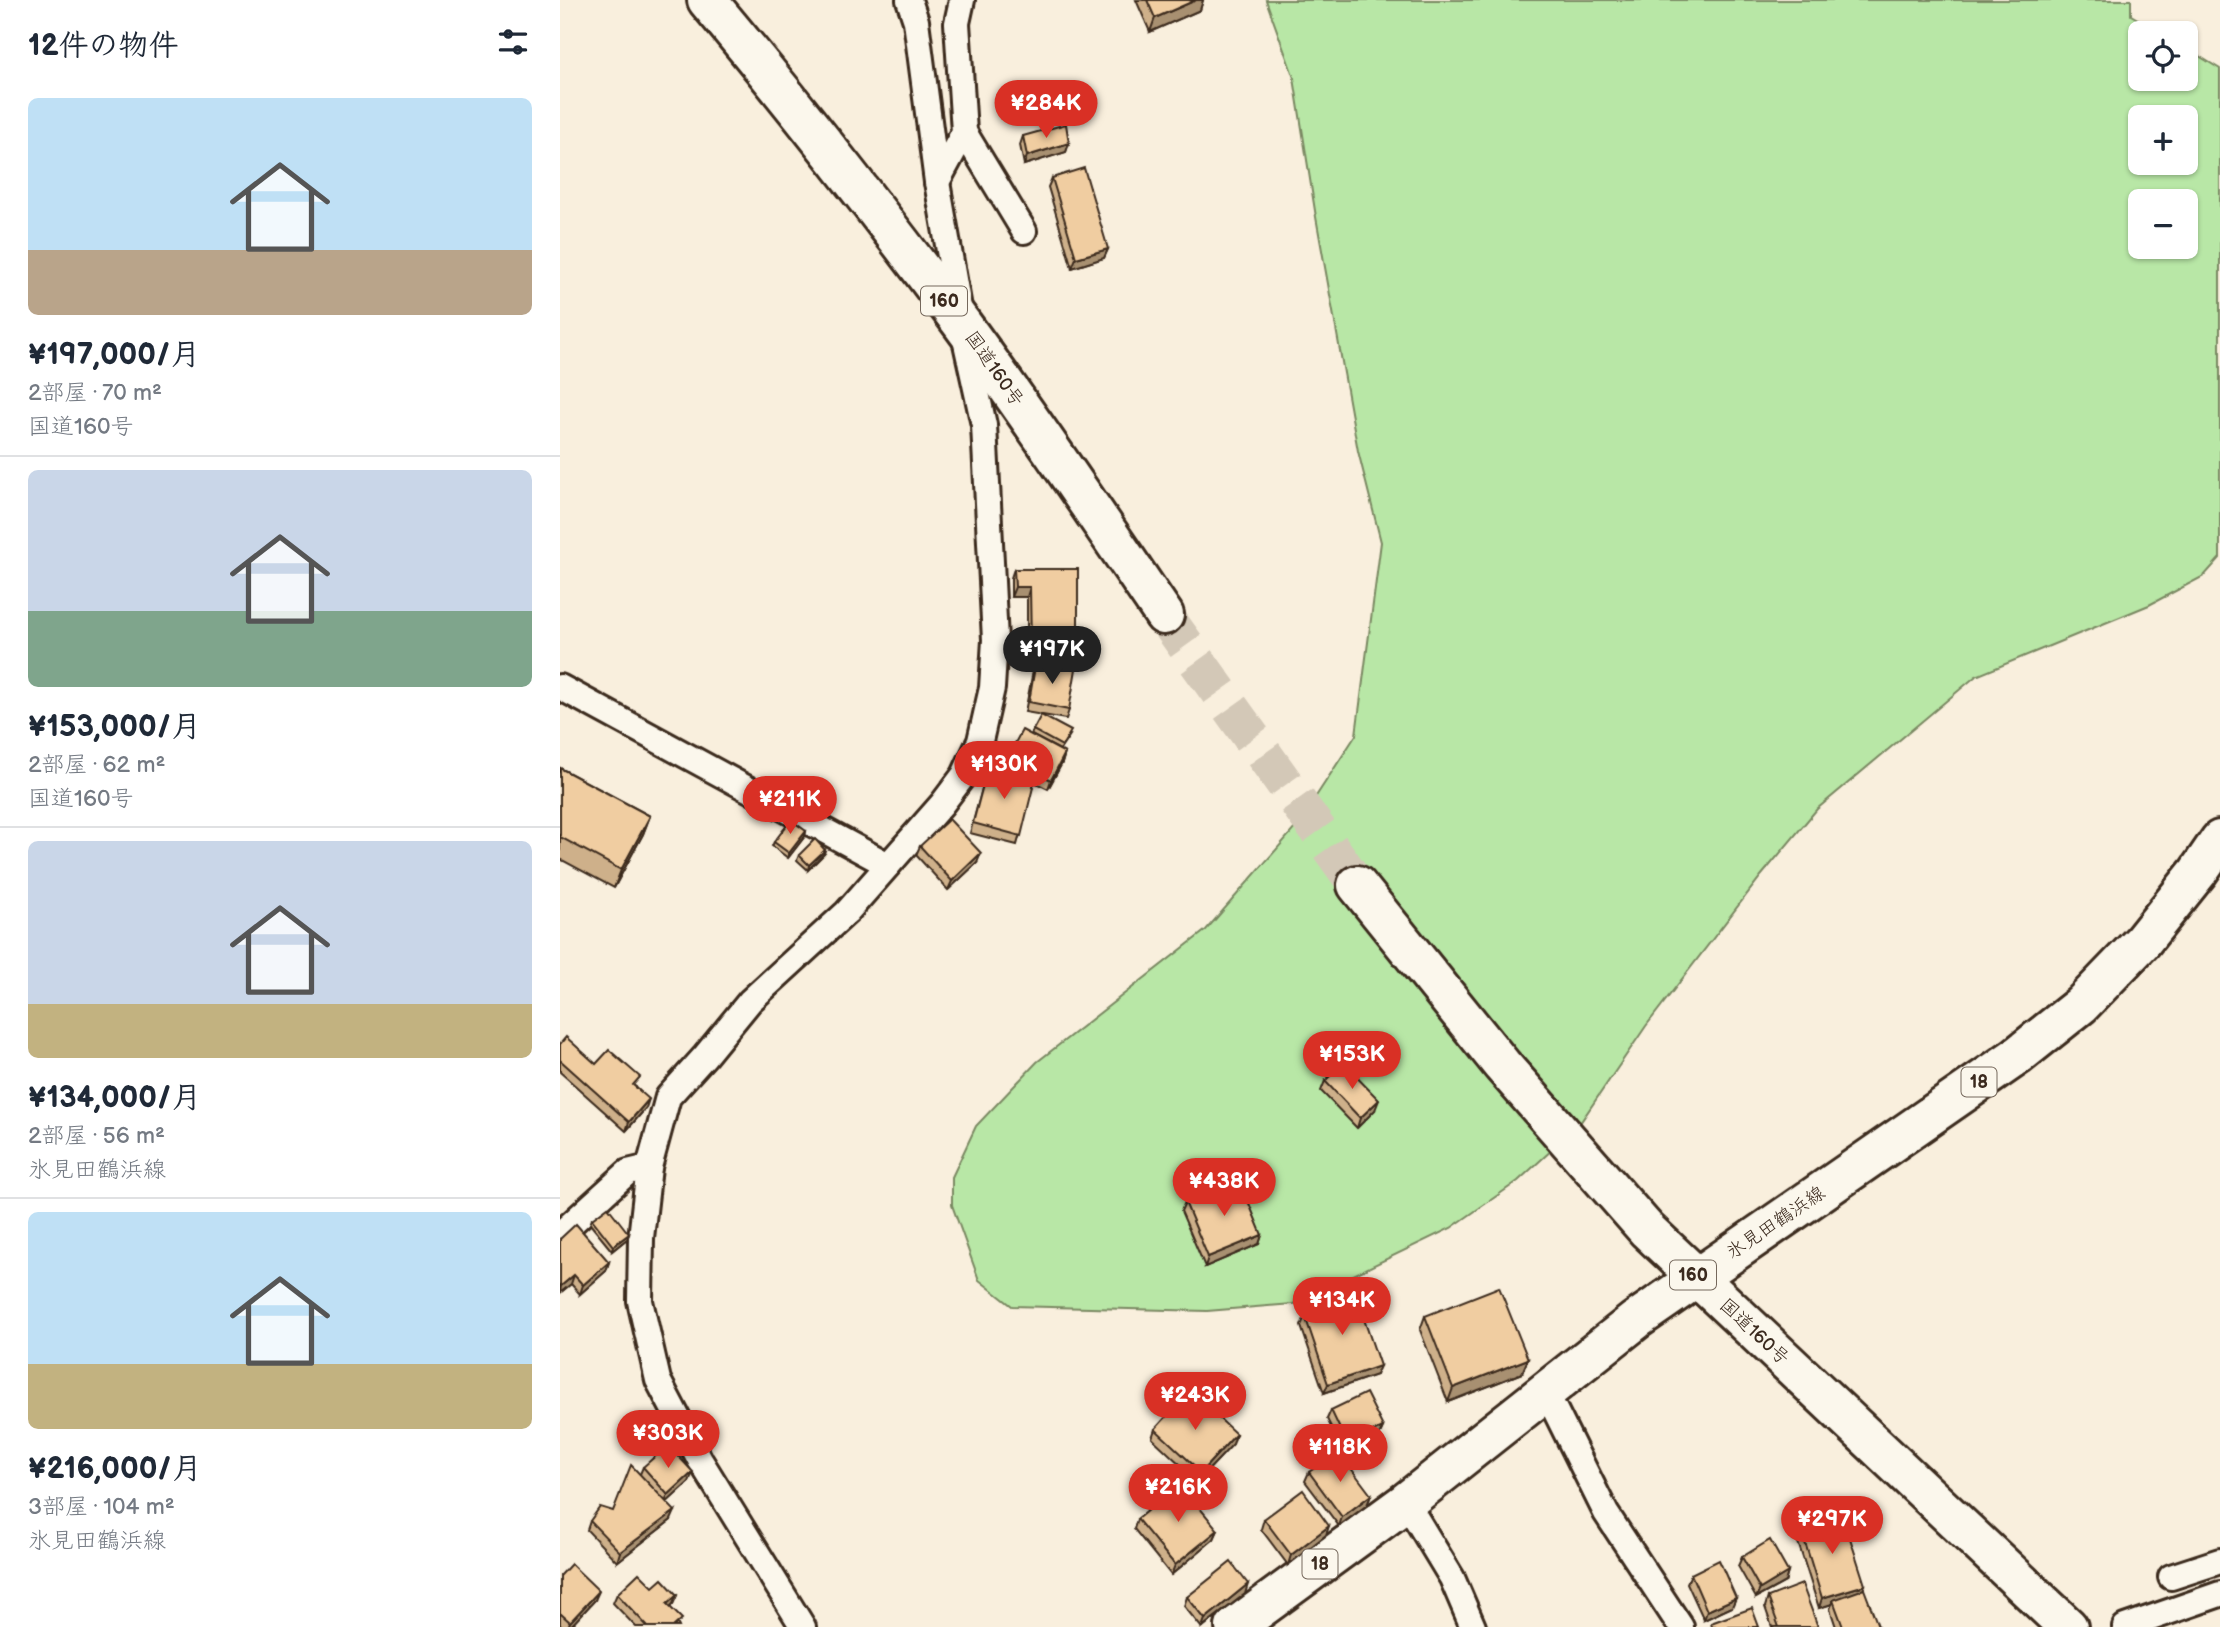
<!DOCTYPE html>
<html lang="ja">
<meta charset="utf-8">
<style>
body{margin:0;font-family:"Balsamiq Sans","Klee One",sans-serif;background:#f2f2f3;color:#1f2937;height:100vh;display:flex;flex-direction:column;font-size:26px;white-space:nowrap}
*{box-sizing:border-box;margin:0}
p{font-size:23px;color:#747a83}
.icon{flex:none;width:38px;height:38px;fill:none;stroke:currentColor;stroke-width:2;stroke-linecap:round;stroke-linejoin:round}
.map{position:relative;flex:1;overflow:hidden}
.details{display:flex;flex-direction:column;background:#fff;width:560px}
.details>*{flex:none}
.tools{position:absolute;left:1568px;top:21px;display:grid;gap:14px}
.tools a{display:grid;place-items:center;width:70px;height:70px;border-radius:10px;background:#fff;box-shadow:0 2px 5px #0004;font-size:35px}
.price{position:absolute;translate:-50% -60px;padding:0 16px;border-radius:24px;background:#d93025;color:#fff;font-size:23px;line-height:46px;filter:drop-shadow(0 2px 4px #0008)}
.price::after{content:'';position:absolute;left:50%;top:42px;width:21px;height:16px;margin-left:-10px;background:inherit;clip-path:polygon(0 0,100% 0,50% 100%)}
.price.selected{background:#222;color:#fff}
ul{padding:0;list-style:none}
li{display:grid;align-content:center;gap:14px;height:371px;padding:0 28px}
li+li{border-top:2px solid #e0e1e3}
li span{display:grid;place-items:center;height:217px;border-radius:10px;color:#555}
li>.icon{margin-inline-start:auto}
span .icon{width:126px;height:126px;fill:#fffc;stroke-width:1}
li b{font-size:30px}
h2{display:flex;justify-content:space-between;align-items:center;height:84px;padding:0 28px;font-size:30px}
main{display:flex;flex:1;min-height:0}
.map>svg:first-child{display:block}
.green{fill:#b8e7a6;stroke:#7a8862;stroke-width:2;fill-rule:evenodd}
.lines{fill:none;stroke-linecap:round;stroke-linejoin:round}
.trunk-tunnel{stroke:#d3c8b7;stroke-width:38;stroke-dasharray:38 19;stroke-linecap:butt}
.minor-casing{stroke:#3b2a1e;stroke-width:30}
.primary-casing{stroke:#3b2a1e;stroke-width:44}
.trunk-casing{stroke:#3b2a1e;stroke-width:44}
.minor{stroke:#fbf7ec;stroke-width:24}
.primary{stroke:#fbf7ec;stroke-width:38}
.trunk{stroke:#fbf7ec;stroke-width:38}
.wall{fill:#ceb08a;stroke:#3b2a1e;stroke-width:2}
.shaded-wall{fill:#a89071;stroke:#3b2a1e;stroke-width:2}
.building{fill:#f0cda1;stroke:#3b2a1e;stroke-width:2}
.labels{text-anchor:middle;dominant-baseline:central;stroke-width:5;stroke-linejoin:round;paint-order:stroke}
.shield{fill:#fbf7ec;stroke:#75685c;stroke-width:2}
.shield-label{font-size:18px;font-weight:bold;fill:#3b2a1e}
.street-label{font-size:19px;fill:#3b2a1e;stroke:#fbf7ec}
</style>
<main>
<section class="details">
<h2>12件の物件<svg class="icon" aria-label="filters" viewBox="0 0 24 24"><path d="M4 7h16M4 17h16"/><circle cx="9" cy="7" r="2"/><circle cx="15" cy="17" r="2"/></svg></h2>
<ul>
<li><span style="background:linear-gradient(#bfe0f5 70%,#b9a48a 0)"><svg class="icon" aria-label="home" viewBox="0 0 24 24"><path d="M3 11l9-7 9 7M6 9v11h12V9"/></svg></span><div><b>¥197,000/月</b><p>2部屋 · 70 m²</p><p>国道160号</p></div></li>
<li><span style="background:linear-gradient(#c9d6e8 65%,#7fa58c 0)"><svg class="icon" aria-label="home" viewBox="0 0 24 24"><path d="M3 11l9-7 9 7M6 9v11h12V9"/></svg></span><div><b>¥153,000/月</b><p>2部屋 · 62 m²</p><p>国道160号</p></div></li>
<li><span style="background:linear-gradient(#c9d6e8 75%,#c2b280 0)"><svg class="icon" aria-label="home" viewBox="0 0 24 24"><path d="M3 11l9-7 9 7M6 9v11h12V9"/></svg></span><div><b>¥134,000/月</b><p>2部屋 · 56 m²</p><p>氷見田鶴浜線</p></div></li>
<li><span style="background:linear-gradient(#bfe0f5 70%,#c2b280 0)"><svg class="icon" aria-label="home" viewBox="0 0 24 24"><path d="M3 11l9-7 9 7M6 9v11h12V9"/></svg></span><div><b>¥216,000/月</b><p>3部屋 · 104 m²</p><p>氷見田鶴浜線</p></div></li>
</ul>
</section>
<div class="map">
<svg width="1660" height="1627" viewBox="0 0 1660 1627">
<rect width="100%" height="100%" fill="#f9efdd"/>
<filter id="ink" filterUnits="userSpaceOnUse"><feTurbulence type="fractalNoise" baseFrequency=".0143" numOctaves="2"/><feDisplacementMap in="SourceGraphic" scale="14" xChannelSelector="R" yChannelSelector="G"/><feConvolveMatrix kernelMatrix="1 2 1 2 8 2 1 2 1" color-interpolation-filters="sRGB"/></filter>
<g filter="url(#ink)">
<path class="green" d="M706,0H1571V15L1601,33H1580V79H1626V48L1660,69V558L1644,576L1589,605L1416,676L1257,809L1201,876L1086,1026L1018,1126L958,1181L891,1228L733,1304L647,1311L452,1306L419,1280L392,1205V1177L416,1126L477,1062L646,930L736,827L796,735L821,542L798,451L756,217L734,78ZM1580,117H1626V163H1580ZM1580,201H1626V247H1580Z"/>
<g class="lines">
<polyline class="trunk-tunnel" points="604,615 797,885"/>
<g class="minor-casing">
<g id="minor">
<polyline points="402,0 397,23 404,132"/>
<polyline points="377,182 404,132 464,231"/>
<polyline points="0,687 328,865"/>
<polyline points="89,1167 81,1238 80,1301 98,1380 140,1460 243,1627"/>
<polyline points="0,1234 68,1172 89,1167 108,1097 145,1056 190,1001 287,912 382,804 404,775 420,741 432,688 435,640 424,425 402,325 377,182 356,21 349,0"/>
<polyline points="986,1392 1046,1513 1121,1627"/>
<polyline points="846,1502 892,1578 913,1627"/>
<polyline points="1611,1577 1660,1561"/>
<polyline points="1565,1627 1660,1594"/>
</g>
</g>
<g class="primary-casing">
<polyline id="primary" points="675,1627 846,1502 1076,1320 1457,1056 1521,1005 1582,942 1638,872 1660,840"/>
</g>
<g class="trunk-casing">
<g id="trunk">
<path d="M147,0C235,105 320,214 402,324C472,419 538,518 604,615"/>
<polyline points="797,885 942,1065 1087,1230 1508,1627"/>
</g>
</g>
<use href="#minor" class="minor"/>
<use href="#primary" class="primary"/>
<use href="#trunk" class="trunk"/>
</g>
<g class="wall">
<polygon points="576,0 643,0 640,10 590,32"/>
<polygon points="463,136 509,143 506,152 464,165 460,145"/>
<polygon points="492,178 548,249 544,258 512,268 488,187"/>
<polygon points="454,569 518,644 515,654 467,653 467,597 451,597 451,578"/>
<polygon points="476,661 509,710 506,719 465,712 473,671"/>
<polygon points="473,730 510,735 500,750 471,735"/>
<polygon points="505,753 502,763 488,789 474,782 457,845 410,833 428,766 463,776 445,766 448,756"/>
<polygon points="0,768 90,816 83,834 54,888 0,859"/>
<polygon points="246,831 245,836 228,858 212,846 214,842"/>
<polygon points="360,846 417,863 388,890 356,855"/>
<polygon points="264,854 248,870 237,860 239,855"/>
<polygon points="0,1044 76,1087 86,1108 66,1131 0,1072"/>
<polygon points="765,1081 815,1110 797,1128 761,1091"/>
<polygon points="625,1202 702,1235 699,1244 645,1267 621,1211"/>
<polygon points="32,1219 69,1234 67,1239 52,1251 30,1224"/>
<polygon points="0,1239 49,1262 46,1271 20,1294 11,1284 0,1293"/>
<polygon points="762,1298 816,1375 764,1393 741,1326 745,1316 760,1311 758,1307"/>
<polygon points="865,1316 962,1373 888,1402 860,1330"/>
<polygon points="771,1410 823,1427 819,1436 784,1453 767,1419"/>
<polygon points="595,1429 676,1434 673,1444 638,1481 592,1438"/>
<polygon points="83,1467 129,1482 107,1502 111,1520 57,1562 27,1530 30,1521 53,1511 80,1474"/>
<polygon points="749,1472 811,1495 807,1505 779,1526 745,1481"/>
<polygon points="577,1519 658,1530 654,1539 611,1575 574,1529"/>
<polygon points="704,1519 766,1535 728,1565 701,1529"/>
<polygon points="1240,1526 1303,1589 1317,1627 1276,1627 1270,1609 1272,1604 1259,1608 1236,1536"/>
<polygon points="1182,1557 1228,1572 1225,1582 1196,1598 1178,1566"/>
<polygon points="1131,1574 1172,1607 1144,1620 1127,1583"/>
<polygon points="0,1576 35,1600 10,1627 2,1627 0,1625"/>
<polygon points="93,1587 117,1595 113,1604 110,1607 119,1627 76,1627 53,1603 57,1594"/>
<polygon points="685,1594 643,1627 641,1627 624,1606 627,1597"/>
<polygon points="1208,1597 1258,1627 1212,1627 1205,1607"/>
</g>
<g class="shaded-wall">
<polygon points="636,0 643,0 640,10 590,32 595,18"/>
<polygon points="509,143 506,152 464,165 467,156"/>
<polygon points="548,249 544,258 512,268 516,258"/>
<polygon points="455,587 470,587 467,597 451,597"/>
<polygon points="471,644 518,644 515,654 467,653"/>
<polygon points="505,753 502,763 488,789 491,780"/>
<polygon points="90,816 83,834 54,888 61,870"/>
<polygon points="246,831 245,836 228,858 229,853"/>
<polygon points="265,850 264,854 248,870 249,865"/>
<polygon points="421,853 417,863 388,890 392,881"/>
<polygon points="89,1099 86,1108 66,1131 69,1122"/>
<polygon points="819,1100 815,1110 797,1128 800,1118"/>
<polygon points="69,1234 67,1239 52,1251 53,1246"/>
<polygon points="702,1235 699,1244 645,1267 648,1257"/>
<polygon points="49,1262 46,1271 20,1294 23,1285"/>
<polygon points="14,1275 11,1284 0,1293 1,1286"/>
<polygon points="968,1359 962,1373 888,1402 893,1388"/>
<polygon points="820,1366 816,1375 764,1393 768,1384"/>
<polygon points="823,1427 819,1436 784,1453 787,1444"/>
<polygon points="676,1434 673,1444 638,1481 641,1472"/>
<polygon points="133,1472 129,1482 104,1505 108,1495"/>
<polygon points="811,1495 807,1505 779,1526 782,1517"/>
<polygon points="115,1511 111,1520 57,1562 60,1552"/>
<polygon points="769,1526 766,1535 728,1565 731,1555"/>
<polygon points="658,1530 654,1539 611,1575 615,1565"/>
<polygon points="1228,1572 1225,1582 1196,1598 1200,1589"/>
<polygon points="688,1584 685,1594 642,1627 645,1619"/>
<polygon points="1305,1585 1301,1595 1273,1600 1272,1604 1259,1608 1262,1598"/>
<polygon points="39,1591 35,1600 10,1627 8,1627 10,1622"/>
<polygon points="117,1595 113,1604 104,1613 107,1604"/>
<polygon points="1176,1598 1172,1607 1144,1620 1147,1611"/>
</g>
<g class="building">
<polygon points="587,0 636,0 595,18"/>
<polygon points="506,124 509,143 467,156 463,136"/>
<polygon points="524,168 548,249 516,258 492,178"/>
<polygon points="454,569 518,569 518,644 471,644 470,587 455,587"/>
<polygon points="476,661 516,669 509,710 469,702"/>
<polygon points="481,715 511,731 502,746 473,730"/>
<polygon points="462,730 505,753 491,780 448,756"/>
<polygon points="428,766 475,779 461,836 413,823"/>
<polygon points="0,768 90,816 61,870 0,837"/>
<polygon points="389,819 421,853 392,881 360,846"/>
<polygon points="231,820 246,831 229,853 214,842"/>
<polygon points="255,839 265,850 249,865 239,855"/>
<polygon points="6,1037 36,1064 49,1050 80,1077 73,1085 89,1099 69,1122 0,1060 0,1044"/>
<polygon points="783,1063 819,1100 800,1118 765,1081"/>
<polygon points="679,1179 702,1235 648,1257 625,1202"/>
<polygon points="48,1207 69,1234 53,1246 32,1219"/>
<polygon points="16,1224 49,1262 23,1285 14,1275 1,1286 0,1284 0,1239"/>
<polygon points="793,1287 820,1366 768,1384 745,1316 766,1309 762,1298"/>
<polygon points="939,1287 968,1359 893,1388 865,1316"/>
<polygon points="630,1391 676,1434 641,1472 595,1429"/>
<polygon points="806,1393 823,1427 787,1444 771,1410"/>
<polygon points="108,1445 133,1472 108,1495 83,1467"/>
<polygon points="778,1451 811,1495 782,1517 749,1472"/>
<polygon points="71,1465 115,1511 60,1552 30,1521 40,1507 53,1511"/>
<polygon points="620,1484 658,1530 615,1565 577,1519"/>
<polygon points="743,1490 769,1526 731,1555 704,1519"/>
<polygon points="1282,1513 1305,1585 1262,1598 1240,1526"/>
<polygon points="1210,1540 1228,1572 1200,1589 1182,1557"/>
<polygon points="1159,1560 1176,1598 1147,1611 1131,1574"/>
<polygon points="671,1562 688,1584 645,1619 627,1597"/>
<polygon points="11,1564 39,1591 10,1622 0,1613 0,1576"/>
<polygon points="79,1573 93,1587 102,1579 117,1595 107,1604 122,1619 113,1627 88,1627 57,1594"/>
<polygon points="1242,1584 1258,1627 1219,1627 1208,1597"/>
<polygon points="1304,1589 1318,1626 1314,1627 1283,1627 1273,1600"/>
<polygon points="1192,1608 1199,1627 1152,1627 1151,1623"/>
</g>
</g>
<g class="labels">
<g class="shield">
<rect x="361" y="286.5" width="46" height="29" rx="5"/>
<rect x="1401.5" y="1067.5" width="35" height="29" rx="5"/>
<rect x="1110" y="1260.5" width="46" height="29" rx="5"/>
<rect x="742.5" y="1549.5" width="35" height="29" rx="5"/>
</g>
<g class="shield-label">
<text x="384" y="301">160</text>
<text x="1419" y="1082">18</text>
<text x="1133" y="1275">160</text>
<text x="760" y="1564">18</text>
</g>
<g class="street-label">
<text transform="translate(434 369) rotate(55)">国道160号</text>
<text transform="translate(1216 1223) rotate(-34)">氷見田鶴浜線</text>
<text transform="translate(1194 1332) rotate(43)">国道160号</text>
</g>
</g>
</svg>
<div class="tools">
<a><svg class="icon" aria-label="locate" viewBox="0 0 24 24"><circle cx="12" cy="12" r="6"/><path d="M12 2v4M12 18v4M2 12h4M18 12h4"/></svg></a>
<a>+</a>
<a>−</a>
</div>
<b class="price" style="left:486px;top:140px">¥284K</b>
<b class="price selected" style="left:492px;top:686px">¥197K</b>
<b class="price" style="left:444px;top:801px">¥130K</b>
<b class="price" style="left:230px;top:836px">¥211K</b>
<b class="price" style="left:792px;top:1091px">¥153K</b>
<b class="price" style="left:664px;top:1218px">¥438K</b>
<b class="price" style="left:782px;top:1337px">¥134K</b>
<b class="price" style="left:635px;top:1432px">¥243K</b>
<b class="price" style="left:108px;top:1470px">¥303K</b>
<b class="price" style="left:780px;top:1484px">¥118K</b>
<b class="price" style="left:618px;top:1524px">¥216K</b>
<b class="price" style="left:1272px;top:1556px">¥297K</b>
</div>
</main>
